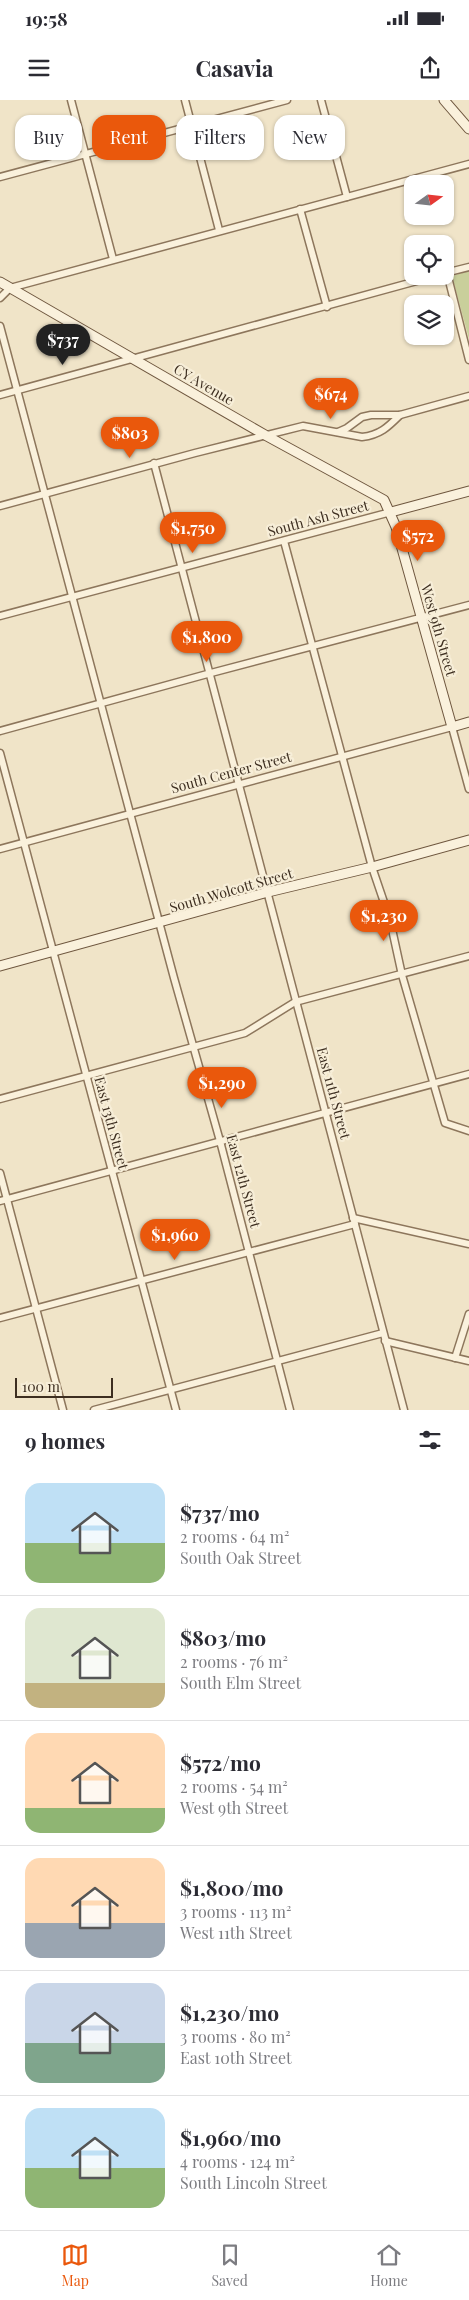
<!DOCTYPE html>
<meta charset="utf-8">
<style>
body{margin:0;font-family:"Playfair Display",serif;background:#f7f7f7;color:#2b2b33;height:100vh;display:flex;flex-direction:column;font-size:19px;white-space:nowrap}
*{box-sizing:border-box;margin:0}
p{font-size:16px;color:#7c7c81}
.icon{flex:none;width:28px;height:28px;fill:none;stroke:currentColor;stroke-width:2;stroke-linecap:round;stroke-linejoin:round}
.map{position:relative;height:1310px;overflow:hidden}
.side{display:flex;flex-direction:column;background:#fff;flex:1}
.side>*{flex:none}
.guide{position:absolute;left:15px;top:15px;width:440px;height:45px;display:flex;gap:10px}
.needle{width:32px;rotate:75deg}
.fabs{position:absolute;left:404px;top:75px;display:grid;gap:10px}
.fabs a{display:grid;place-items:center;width:50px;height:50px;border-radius:10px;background:#fff;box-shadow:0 1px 4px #0004;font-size:25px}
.scale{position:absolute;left:15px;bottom:12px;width:98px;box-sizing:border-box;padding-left:5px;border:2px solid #3d2e20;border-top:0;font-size:14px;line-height:18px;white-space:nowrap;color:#3d2e20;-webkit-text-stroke:4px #f7eed8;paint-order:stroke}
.price{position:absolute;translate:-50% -42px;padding:0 11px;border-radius:18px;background:#ea580c;color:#fff;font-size:16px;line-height:32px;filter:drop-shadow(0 1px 2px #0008)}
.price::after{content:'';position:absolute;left:50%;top:30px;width:15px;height:11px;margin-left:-8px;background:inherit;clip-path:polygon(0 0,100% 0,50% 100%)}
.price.selected{background:#222;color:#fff}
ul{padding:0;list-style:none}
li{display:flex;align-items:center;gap:15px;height:125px;padding:0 25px}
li+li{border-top:1px solid #e1e1e2}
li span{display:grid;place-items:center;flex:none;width:140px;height:100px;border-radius:15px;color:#555}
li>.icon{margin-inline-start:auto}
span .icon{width:60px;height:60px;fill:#fffc;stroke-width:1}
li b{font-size:21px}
h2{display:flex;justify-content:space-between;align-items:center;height:60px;padding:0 25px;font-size:21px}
.tag{padding:0 18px;border-radius:15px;background:#fff;box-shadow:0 1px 4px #0004;font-size:18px;line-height:45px}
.tag.selected{background:#ea580c;color:#fff}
.status{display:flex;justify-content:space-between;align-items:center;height:35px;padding:0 25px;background:#fff;direction:ltr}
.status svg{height:14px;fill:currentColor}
header{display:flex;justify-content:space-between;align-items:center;height:65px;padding:0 25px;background:#fff;font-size:22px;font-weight:700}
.dock{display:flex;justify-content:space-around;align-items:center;height:70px;border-top:1px solid #e1e1e2;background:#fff;font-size:14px;color:#7c7c81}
.dock a{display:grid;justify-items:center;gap:2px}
.dock .selected{color:#ea580c}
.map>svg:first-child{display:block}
.green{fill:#c9cf9b}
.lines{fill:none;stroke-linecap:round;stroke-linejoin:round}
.street-casing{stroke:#8d765c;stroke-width:9}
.secondary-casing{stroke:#6f573f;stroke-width:11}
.street{stroke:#faf1dc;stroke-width:6}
.secondary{stroke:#faf1dc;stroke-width:9}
.labels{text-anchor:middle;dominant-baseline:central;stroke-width:4.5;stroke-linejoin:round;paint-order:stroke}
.street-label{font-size:14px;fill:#3d2e20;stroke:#f7eed8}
</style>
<div class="status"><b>19:58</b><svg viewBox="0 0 49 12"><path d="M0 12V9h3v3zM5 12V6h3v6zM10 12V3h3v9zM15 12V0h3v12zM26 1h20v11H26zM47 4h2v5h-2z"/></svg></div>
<header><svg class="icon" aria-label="menu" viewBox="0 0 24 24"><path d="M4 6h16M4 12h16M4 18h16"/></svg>Casavia<svg class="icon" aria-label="share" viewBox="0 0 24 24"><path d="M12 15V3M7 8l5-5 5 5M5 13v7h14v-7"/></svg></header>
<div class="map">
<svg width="469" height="1310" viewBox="0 0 469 1310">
<rect width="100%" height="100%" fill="#f0e4c8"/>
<polygon class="green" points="469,171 469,239 452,176"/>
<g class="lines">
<g class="street-casing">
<g id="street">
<polyline points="71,0 113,159"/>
<polyline points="185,0 219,130"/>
<polyline points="321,0 347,97"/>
<polyline points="0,77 287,0"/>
<polyline points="300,109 327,207"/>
<polyline points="445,173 469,167"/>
<polyline points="447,173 469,260"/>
<polyline points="0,198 10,188 469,64"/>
<polyline points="0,226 174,878 220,1041 290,1310"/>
<polyline points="0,295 435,176"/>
<polyline points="338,332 347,328 362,317 371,315 400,315 469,296"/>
<polyline points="154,363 404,1310"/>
<path d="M0,406L195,353L303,326L362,337C380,335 388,327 400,315"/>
<polyline points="284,441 372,767 390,820 402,875 445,1023 469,1031"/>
<polyline points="0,516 391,412"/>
<polyline points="0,631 211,573 469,505"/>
<polyline points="0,653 176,1310"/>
<polyline points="0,749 452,627 469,689"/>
<polyline points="0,999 245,933 295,902 469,856"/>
<polyline points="0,1073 63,1310"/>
<polyline points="0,1101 469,974"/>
<polyline points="353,1118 469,1144"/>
<polyline points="0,1218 355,1124"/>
<polyline points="385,1241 469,1261"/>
<polyline points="455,1258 469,1214"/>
<polyline points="94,1310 383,1233"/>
</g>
</g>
<g class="secondary-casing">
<g id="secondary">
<polyline points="444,0 469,29"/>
<polyline points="0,182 265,335 384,400 396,427 452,627 469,622"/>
<polyline points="391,412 469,391"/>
<polyline points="0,866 268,792 372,767 469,740"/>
</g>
</g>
<use href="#street" class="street"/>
<use href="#secondary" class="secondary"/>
</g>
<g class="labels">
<g class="street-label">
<text transform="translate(204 284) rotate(30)">CY Avenue</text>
<text transform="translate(318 418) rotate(-15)">South Ash Street</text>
<text transform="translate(439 530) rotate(74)">West 9th Street</text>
<text transform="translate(231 672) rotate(-15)">South Center Street</text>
<text transform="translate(231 790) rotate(-16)">South Wolcott Street</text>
<text transform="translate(334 993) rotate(75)">East 11th Street</text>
<text transform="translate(112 1023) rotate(75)">East 13th Street</text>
<text transform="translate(244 1081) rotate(75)">East 12th Street</text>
</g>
</g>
</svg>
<div class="fabs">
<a><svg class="needle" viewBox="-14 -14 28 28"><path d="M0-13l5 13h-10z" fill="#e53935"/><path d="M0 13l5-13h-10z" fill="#7c7c81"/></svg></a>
<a><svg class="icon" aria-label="locate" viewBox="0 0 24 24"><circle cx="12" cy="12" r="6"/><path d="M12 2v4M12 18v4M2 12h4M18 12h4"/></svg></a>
<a><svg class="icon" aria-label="layers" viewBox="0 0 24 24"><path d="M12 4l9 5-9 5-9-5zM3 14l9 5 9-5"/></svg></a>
</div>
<div class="scale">100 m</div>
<b class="price selected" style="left:63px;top:266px">$737</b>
<b class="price" style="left:331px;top:320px">$674</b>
<b class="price" style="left:130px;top:359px">$803</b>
<b class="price" style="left:193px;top:454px">$1,750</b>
<b class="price" style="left:418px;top:462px">$572</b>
<b class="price" style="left:207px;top:563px">$1,800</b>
<b class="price" style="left:384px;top:842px">$1,230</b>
<b class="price" style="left:222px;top:1009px">$1,290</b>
<b class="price" style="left:175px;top:1161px">$1,960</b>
<div class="guide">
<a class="tag">Buy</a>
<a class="tag selected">Rent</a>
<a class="tag">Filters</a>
<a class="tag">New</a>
</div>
</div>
<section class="side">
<h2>9 homes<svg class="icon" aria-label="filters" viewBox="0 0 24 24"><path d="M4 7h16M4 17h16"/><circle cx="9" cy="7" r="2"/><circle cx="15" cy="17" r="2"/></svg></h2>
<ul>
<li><span style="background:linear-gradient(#bfe0f5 60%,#8fb573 0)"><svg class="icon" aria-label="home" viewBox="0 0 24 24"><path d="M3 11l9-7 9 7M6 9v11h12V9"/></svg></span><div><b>$737/mo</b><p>2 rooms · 64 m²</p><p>South Oak Street</p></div></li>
<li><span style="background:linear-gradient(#dfe7d0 75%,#c2b280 0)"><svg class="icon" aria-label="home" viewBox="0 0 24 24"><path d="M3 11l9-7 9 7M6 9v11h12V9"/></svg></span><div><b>$803/mo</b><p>2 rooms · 76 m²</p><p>South Elm Street</p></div></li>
<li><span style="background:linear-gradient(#ffd9b3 75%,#8fb573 0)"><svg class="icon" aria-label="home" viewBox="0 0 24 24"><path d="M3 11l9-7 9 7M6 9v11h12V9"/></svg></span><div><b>$572/mo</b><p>2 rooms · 54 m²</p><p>West 9th Street</p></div></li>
<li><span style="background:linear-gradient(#ffd9b3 65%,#9aa5b1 0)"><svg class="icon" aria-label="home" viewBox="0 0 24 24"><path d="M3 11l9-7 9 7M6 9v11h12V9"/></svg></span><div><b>$1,800/mo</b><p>3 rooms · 113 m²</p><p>West 11th Street</p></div></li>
<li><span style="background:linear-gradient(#c9d6e8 60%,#7fa58c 0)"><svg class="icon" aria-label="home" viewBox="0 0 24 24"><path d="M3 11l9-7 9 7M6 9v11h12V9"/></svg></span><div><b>$1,230/mo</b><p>3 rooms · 80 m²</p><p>East 10th Street</p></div></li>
<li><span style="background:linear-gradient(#bfe0f5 60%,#8fb573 0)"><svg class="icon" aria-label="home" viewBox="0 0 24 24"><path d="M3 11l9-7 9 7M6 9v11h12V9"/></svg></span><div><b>$1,960/mo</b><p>4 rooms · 124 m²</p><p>South Lincoln Street</p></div></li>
</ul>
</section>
<nav class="dock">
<a class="selected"><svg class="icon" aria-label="map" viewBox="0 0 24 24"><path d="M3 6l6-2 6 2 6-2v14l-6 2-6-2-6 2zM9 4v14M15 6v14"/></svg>Map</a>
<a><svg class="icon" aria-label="saved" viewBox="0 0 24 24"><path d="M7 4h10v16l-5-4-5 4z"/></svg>Saved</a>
<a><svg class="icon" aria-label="home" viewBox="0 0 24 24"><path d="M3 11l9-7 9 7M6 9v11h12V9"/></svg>Home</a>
</nav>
